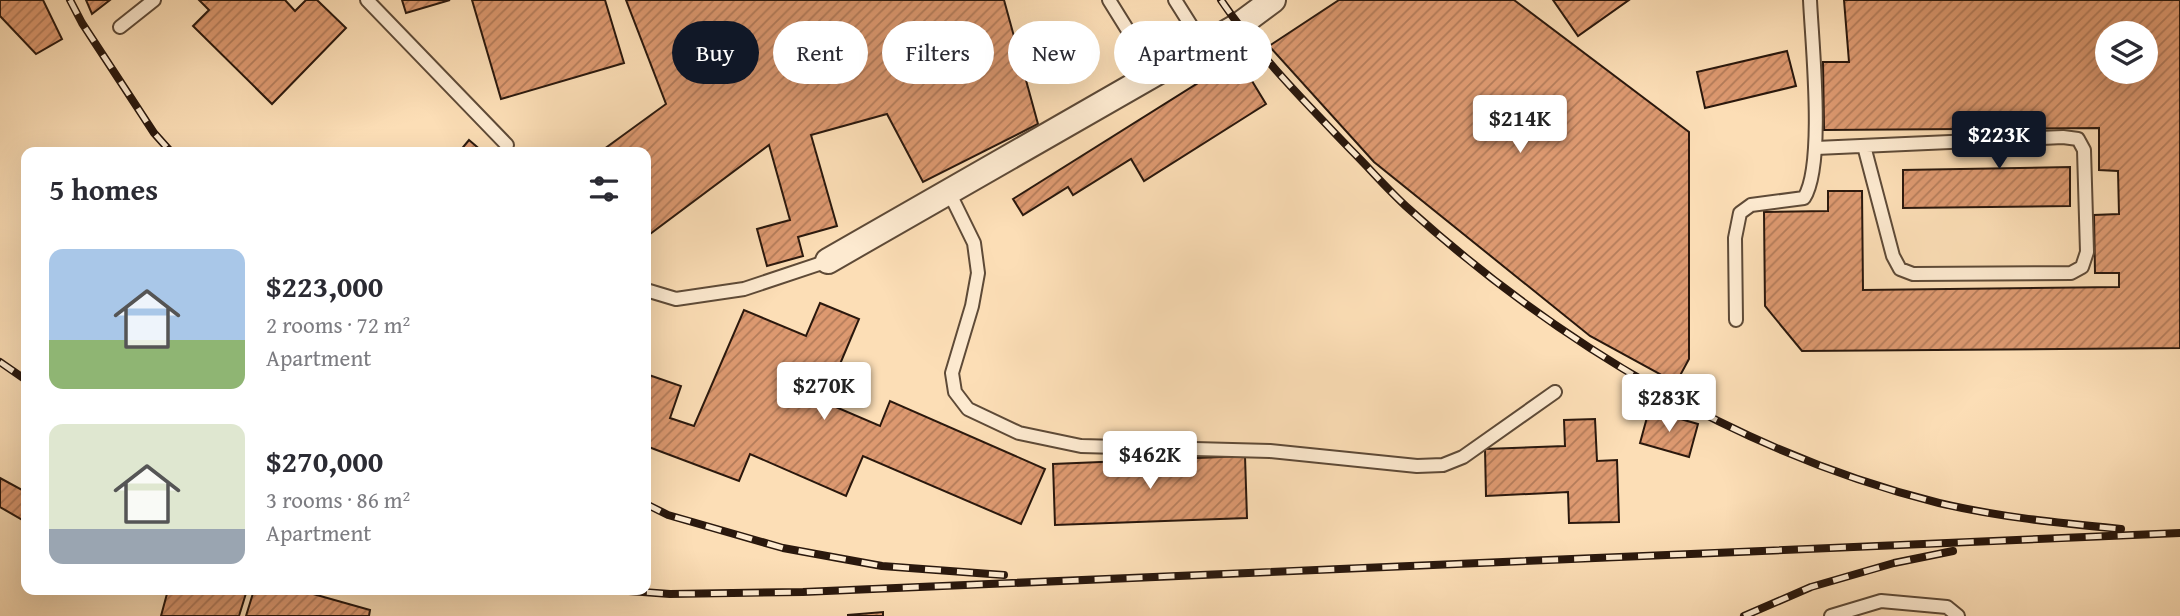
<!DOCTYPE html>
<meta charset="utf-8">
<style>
body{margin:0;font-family:"Gentium Book Plus",serif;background:#f2f2f3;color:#2b2b33;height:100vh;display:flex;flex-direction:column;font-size:26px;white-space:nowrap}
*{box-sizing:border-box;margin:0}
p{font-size:23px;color:#7c7c81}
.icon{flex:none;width:38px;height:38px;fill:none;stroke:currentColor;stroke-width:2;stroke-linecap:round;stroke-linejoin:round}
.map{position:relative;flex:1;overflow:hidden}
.panel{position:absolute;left:21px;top:147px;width:630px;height:448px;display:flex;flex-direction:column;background:#fff;border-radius:14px;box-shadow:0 7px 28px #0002}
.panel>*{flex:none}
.banner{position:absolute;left:672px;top:21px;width:665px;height:63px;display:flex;gap:14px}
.buttons{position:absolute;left:2095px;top:21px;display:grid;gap:14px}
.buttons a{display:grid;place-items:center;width:63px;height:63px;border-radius:50%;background:#fff;box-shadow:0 7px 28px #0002;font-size:35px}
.price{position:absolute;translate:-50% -60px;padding:0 16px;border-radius:7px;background:#fff;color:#222;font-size:23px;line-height:46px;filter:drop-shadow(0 2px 4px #0008)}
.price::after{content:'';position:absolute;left:50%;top:42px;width:21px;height:16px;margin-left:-10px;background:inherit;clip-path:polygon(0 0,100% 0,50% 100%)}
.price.active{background:#111827;color:#fff}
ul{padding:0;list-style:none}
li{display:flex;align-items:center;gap:21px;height:175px;padding:0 28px}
li span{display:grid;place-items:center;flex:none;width:196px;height:140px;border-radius:14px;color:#555}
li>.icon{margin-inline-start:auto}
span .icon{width:84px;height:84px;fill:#fffc;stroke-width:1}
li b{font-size:30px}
h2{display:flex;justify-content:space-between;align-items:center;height:84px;padding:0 28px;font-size:30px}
.chip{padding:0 24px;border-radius:32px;background:#fff;box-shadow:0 7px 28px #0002;font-size:24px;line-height:63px}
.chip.active{background:#111827;color:#fff}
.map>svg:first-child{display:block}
.building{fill:url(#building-hatch);stroke:#2a180d;stroke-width:2;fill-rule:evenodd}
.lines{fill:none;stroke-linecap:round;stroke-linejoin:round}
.lane-casing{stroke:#5e4a37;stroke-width:16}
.street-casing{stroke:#5e4a37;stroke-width:28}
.lane{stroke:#fdead0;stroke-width:12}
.street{stroke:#fdead0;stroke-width:24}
.rail-casing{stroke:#2a180d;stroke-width:8}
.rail{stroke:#fdead0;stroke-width:5;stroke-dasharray:16;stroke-linecap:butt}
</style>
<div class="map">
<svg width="2180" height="616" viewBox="0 0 2180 616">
<defs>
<pattern id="building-hatch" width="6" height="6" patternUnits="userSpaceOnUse" patternTransform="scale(1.75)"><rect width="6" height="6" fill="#dd9970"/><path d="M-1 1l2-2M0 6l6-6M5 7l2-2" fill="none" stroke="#b37c5a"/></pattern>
</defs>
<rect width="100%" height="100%" fill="#fcdeb6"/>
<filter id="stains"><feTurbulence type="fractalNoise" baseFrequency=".00286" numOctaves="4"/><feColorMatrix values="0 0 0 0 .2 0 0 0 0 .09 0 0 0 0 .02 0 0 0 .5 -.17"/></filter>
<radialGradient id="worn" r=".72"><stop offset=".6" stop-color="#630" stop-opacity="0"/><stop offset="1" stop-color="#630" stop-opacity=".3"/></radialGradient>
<g class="building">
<polygon points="0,0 43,0 62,39 36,54 0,16"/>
<polygon points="86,0 110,0 92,14"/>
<polygon points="199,0 285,0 295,11 306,0 317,0 346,28 272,104 193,26 209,10"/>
<polygon points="402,0 450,0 406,13"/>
<polygon points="472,0 605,0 624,63 501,99"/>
<polygon points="626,0 1004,0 1038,124 923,182 887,114 811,135 837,226 798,237 803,256 767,266 757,229 790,220 769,145 646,237 646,152 600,152 666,104"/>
<polygon points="1339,0 1514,0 1689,132 1689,359 1676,383 1590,336 1374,162 1269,46"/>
<polygon points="1553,0 1629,0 1578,36"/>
<path d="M1844,0H2180V348L1802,351L1765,306L1764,212L1828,211V191H1862L1863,290L2119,287V273H2095L2094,215L2119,214L2118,171L2099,170V128L1824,130L1823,62H1849ZM2107,33H2146V72H2107Z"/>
<polygon points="1787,51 1796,86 1705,108 1697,72"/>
<polygon points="1238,58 1266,104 1144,181 1131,159 1073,195 1068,187 1023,215 1013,199"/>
<polygon points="469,140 483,152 459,152"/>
<polygon points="2070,167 2070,206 1903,208 1903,170"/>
<polygon points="820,303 859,319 824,402 880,426 890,401 1045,469 1021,524 863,456 846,496 750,454 739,481 646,446 646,374 681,386 670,418 694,426 744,310 806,336"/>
<polygon points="1649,410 1698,424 1689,457 1640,443"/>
<polygon points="1595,419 1597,461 1617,460 1619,522 1569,523 1568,492 1486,496 1485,449 1565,446 1564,420"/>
<polygon points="1245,456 1247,518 1055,525 1053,464"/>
<polygon points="0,478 26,492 26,522 0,507"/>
<polygon points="168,590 247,590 239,616 161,616"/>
<polygon points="254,590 299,590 370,610 369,616 246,616"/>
<polygon points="883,612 883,616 848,616 848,615"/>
</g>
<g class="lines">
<g class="lane-casing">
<g id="lane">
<polyline points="367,0 507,145"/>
<polyline points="1109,0 1155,74"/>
<polyline points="1175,0 1204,46"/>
<polyline points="120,27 154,0"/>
<polyline points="1816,148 2063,137 2078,139 2084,150 2087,252 2082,267 2071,273 1913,274 1900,269 1893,256 1864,146"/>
<polyline points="949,192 974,243 978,273 972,306 952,373 955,392 968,409 1019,433 1081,446 1270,451 1417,466 1443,465 1463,457 1555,392"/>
<polyline points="646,290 676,299 744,289 828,261"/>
<path d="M1736,320L1735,238L1740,213L1751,205L1804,198C1825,165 1812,44 1810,0"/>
<polyline points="1831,616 1881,601 1947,607 1958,616"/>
</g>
</g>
<g class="street-casing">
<polyline id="street" points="828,261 1238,26 1273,0"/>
</g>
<use href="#lane" class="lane"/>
<use href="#street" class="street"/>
<g class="rail-casing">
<g id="rail">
<polyline points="70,0 82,23 154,133 171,152"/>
<path d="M1221,0C1258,55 1307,104 1352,151C1371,170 1389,191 1409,209C1559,344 1742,454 1939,503C1998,517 2060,523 2121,529"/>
<polyline points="0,362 26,380"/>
<polyline points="646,504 668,515 783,548 882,566 1004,575"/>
<polyline points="615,590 670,594 803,592 2180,533"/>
<polyline points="1744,616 1811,587 1894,563 1953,551"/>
</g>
</g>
<use href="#rail" class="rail"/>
</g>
<rect width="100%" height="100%" filter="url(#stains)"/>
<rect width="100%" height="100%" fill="url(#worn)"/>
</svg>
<div class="buttons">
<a><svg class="icon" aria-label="layers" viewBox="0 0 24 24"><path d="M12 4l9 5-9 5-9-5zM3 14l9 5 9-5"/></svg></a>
</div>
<b class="price" style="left:1520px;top:155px">$214K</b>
<b class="price active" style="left:1999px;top:171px">$223K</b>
<b class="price" style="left:824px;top:422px">$270K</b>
<b class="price" style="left:1669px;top:434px">$283K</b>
<b class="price" style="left:1150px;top:491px">$462K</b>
<div class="banner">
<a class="chip active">Buy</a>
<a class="chip">Rent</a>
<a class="chip">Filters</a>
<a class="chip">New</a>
<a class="chip">Apartment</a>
</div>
<section class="panel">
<h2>5 homes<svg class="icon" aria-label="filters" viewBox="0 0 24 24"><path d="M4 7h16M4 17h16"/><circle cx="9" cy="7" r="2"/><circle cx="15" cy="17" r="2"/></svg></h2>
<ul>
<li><span style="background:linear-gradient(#a9c7e8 65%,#8fb573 0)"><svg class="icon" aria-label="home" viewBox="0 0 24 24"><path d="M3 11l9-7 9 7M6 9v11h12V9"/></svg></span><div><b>$223,000</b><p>2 rooms · 72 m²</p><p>Apartment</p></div></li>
<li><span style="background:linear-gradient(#dfe7d0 75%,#9aa5b1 0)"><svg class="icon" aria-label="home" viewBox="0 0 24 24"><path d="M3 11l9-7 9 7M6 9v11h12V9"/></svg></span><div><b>$270,000</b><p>3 rooms · 86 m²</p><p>Apartment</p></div></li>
</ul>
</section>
</div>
